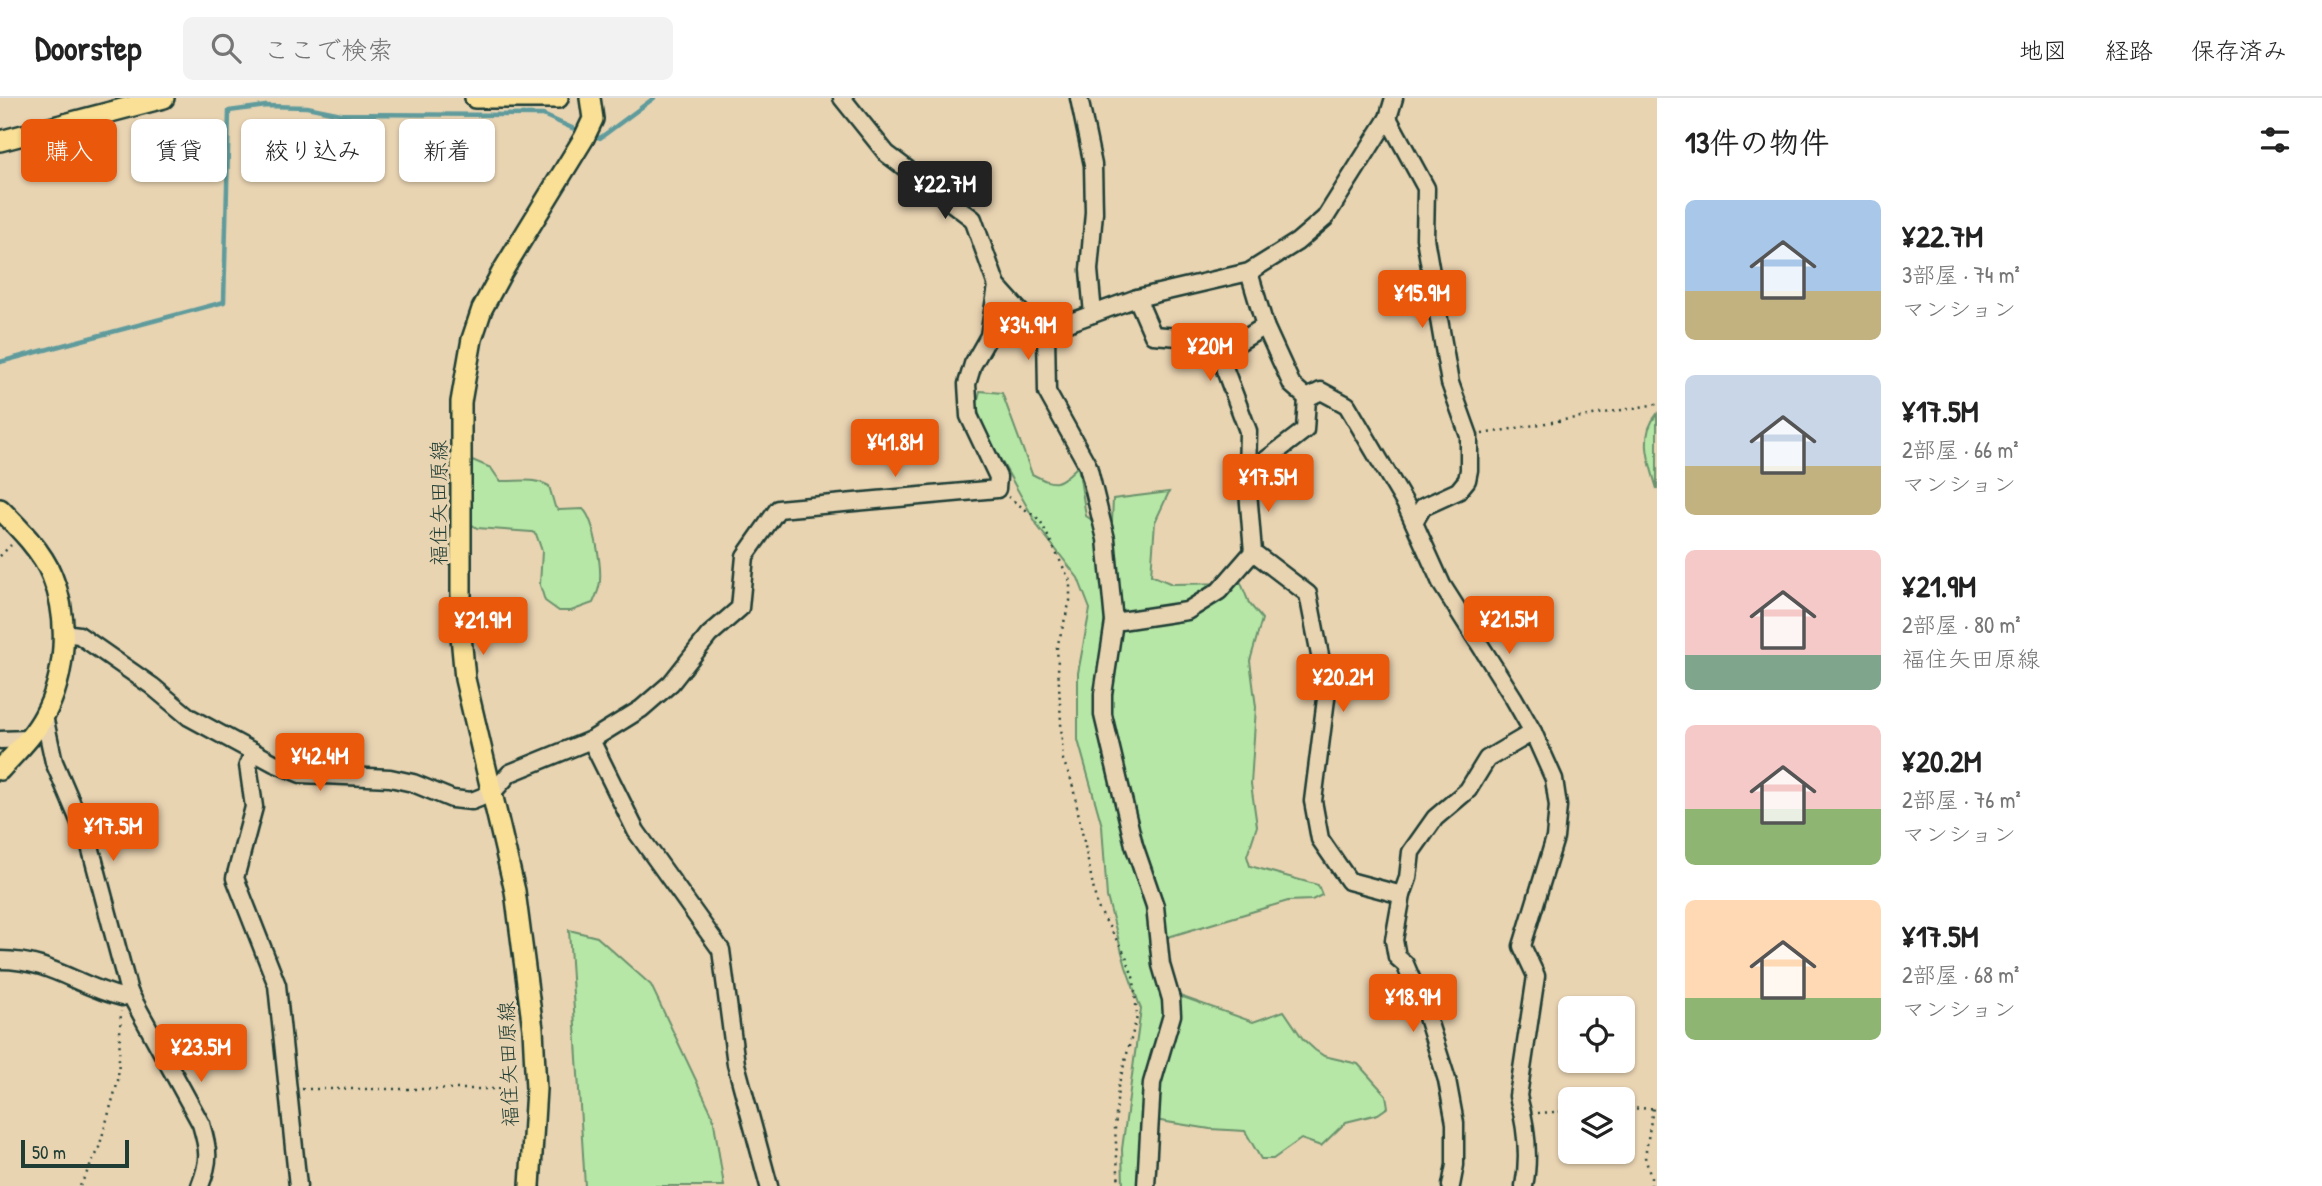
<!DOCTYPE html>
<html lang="ja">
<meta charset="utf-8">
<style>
body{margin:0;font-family:"Patrick Hand","Klee One",sans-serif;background:#f2f2f2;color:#222;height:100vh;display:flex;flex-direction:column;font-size:26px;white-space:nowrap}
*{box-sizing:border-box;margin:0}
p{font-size:23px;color:#767676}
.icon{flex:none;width:38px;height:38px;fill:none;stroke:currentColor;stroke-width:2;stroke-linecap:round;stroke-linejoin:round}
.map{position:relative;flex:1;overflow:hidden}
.details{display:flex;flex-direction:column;background:#fff;width:665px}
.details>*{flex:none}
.guide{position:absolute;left:21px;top:21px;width:665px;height:63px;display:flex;gap:14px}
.buttons{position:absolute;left:1558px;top:898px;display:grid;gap:14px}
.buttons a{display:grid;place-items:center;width:77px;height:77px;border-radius:10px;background:#fff;box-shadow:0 2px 5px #0004;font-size:35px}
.scale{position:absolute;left:21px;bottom:18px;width:108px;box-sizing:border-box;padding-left:7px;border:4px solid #1f3d34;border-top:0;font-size:19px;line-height:24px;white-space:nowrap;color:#1f3d34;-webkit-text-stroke:5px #e9d4b2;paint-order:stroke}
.price{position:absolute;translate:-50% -60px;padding:0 16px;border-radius:7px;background:#ea580c;color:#fff;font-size:23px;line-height:46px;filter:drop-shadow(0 2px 4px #0008)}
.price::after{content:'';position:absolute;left:50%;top:42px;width:21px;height:16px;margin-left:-10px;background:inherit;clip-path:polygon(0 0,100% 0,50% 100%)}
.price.on{background:#222;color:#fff}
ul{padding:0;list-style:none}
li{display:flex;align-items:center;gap:21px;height:175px;padding:0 28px}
li span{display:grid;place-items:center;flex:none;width:196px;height:140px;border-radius:10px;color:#555}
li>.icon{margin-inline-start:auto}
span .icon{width:84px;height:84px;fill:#fffc;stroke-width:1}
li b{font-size:30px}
h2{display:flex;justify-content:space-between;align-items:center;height:84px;padding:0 28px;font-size:30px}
.pill{padding:0 24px;border-radius:10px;background:#fff;box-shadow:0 2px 5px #0004;font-size:24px;line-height:63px}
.pill.on{background:#ea580c;color:#fff}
header{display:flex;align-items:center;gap:42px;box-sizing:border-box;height:98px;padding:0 35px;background:#fff;border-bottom:2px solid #e0e0e0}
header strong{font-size:33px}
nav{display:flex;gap:38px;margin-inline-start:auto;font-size:24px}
.search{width:490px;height:63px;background:#f2f2f2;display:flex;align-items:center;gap:18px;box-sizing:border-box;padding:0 24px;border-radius:10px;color:#767676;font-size:26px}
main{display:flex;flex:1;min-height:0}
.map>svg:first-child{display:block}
.green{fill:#b7e7a6;stroke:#6b926d;stroke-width:2}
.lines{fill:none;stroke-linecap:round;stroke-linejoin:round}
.stream{stroke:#5e9b9c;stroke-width:4.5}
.minor-casing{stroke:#1f3d34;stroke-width:21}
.major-casing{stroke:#1f3d34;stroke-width:24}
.path{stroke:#1f3d34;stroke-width:2.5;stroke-dasharray:2 5;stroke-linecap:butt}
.minor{stroke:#e9d4b2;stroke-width:16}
.major{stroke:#f9e096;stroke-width:19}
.labels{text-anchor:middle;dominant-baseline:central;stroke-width:6;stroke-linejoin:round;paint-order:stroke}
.street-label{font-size:21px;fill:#1f3d34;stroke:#e9d4b2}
</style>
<header>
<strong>Doorstep</strong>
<div class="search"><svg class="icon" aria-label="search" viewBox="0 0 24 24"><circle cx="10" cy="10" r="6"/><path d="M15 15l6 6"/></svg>ここで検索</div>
<nav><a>地図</a><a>経路</a><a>保存済み</a></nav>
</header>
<main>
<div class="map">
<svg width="1657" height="1088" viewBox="0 0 1657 1088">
<rect width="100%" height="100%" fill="#e9d4b2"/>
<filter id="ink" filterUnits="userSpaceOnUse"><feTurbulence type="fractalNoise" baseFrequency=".0143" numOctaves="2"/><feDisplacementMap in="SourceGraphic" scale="14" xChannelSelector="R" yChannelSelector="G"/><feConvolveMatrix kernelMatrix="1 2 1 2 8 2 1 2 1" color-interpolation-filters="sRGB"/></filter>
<g filter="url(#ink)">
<g class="green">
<path d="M980,293L1002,295L1032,376C1056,389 1058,387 1078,368L1086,418L1095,424H1112L1113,401L1169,394L1155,424L1151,477L1172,486L1241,485L1249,505L1262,521L1250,563L1256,609L1251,686L1257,728L1247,758L1250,768L1318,787L1322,797L1312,802L1288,803L1158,842L1163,892L1253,924L1284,913L1303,941L1315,952L1324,958L1358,966L1386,997L1388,1009L1378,1016L1346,1024L1321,1048L1301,1041L1273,1061H1261L1245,1033L1210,1031L1148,1021V1088H1123L1122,1051L1141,911L1126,869L1107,799L1102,728L1078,642V575L1090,511L1078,480L1039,430L989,341L976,309Z"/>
<path d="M1657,316V391C1650,366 1638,338 1657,316Z"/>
<path d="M470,361L491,370L500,383C518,384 532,379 549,388L555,409L559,412L583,411C595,422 603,474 599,489C598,494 595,500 593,505L571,513H559L545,503L540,487L542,453L536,436L532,434L477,430L471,426Z"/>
<polygon points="569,832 597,839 651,887 713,1018 724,1088 585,1088"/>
</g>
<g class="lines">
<g class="stream">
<polyline points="592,37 600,40 654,0"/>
<polyline points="0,264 224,204 229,13 266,8 307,9 341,16 543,17 581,34"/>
</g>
<g class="minor-casing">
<g id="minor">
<polyline points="842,0 887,56 973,121 997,188 1033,228 1046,233 1137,200 1249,174 1297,144 1325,120 1388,20 1394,0"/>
<polyline points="1079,0 1093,67 1094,114 1089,172 1093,216"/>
<polyline points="1388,20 1426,90 1425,140 1450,285 1469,338 1469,372 1467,382 1458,393 1423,409 1414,424"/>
<path d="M1249,174L1265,228L1292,287L1307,300L1321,293L1347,307L1406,407L1442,487L1513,599L1533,634L1554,681L1558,708L1555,740L1522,848L1536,878L1518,998C1526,1027 1530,1059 1524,1088"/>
<polyline points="1137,200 1153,237 1179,239"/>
<polyline points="1265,228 1223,254 1225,272 1248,333 1247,381 1253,454 1308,496 1327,593 1313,703 1320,741 1349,783 1402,797"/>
<polyline points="1046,233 1047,294 1088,368 1106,441 1114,524 1103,596 1103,617 1134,747 1155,808 1161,867 1171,901 1172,917 1152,985 1146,1088"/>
<polyline points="1247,381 1258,368 1305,332 1307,300"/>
<polyline points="1114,524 1187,513 1219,493 1253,454"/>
<polyline points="64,535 79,537 152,588 189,619 274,665 301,676 390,680 413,685 452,701 472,703 492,695 510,675 591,642 641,611 671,585 709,537 740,510 745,458 778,411 997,391 998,379 969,318 967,286 973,266 989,238 997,188"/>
<polyline points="0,642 28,641"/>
<polyline points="591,642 636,733 721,852 736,966 769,1088"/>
<polyline points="254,654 248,667 254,709 235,780 277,887 298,1088"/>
<path d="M0,862C52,862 76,888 122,899L129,894L90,748L54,664L44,618"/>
<path d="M129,894L201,1026C209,1053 210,1062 200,1088"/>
<polyline points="1451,1088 1455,1067 1455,1025 1447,982 1425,913 1405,866 1397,859 1394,842 1402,797 1408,780 1411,754 1435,720 1468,692 1487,661 1533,634"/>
</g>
</g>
<g class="major-casing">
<g id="major">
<polyline points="475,0 558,0"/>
<polyline points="0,43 164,0"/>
<path d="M0,411C18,429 43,454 52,478C70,521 66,578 44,618C33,639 15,655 0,672"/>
<polyline points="530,1088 536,991 533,931 515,793 465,581 461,538 461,304 472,241 482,211 502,174 584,40 593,21 590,0"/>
</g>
</g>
<g class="path">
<polyline points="1482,336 1657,306"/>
<polyline points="1008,399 1040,422 1070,483 1070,503 1057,549 1063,662 1072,684 1097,808 1126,858 1134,882 1137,919 1118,989 1115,1031 1119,1088"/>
<polyline points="0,458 11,447"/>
<polyline points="302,991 519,991"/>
<polyline points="1622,1011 1657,1010"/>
<polyline points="1538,1015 1570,1013"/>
<polyline points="80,1088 98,1053 118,983 121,913"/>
<polyline points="1651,1088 1651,1080 1645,1059 1653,1010"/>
</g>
<use href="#minor" class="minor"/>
<use href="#major" class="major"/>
</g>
</g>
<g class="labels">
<g class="street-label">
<text transform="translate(438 405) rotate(-90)">福住矢田原線</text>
<text transform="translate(508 966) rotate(-92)">福住矢田原線</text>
</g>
</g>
</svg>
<div class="buttons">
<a><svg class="icon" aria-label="locate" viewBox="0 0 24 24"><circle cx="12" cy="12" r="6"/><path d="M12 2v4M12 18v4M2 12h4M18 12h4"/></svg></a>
<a><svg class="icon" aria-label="layers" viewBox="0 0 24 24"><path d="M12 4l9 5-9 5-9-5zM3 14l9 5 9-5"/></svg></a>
</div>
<div class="scale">50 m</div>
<b class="price on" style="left:945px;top:123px">¥22.7M</b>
<b class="price" style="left:1422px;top:232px">¥15.9M</b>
<b class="price" style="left:1028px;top:264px">¥34.9M</b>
<b class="price" style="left:1210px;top:285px">¥20M</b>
<b class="price" style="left:895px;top:381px">¥41.8M</b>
<b class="price" style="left:1268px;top:416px">¥17.5M</b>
<b class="price" style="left:1509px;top:558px">¥21.5M</b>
<b class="price" style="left:483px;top:559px">¥21.9M</b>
<b class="price" style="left:1343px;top:616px">¥20.2M</b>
<b class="price" style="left:320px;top:695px">¥42.4M</b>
<b class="price" style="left:113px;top:765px">¥17.5M</b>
<b class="price" style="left:1413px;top:936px">¥18.9M</b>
<b class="price" style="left:201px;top:986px">¥23.5M</b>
<div class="guide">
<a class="pill on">購入</a>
<a class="pill">賃貸</a>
<a class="pill">絞り込み</a>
<a class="pill">新着</a>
</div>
</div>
<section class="details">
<h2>13件の物件<svg class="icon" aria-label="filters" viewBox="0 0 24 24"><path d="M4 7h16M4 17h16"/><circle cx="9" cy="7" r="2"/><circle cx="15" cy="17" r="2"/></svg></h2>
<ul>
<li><span style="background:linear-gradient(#a9c7e8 65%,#c2b280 0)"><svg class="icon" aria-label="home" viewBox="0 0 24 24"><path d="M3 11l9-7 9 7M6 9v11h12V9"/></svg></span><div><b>¥22.7M</b><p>3部屋 · 74 m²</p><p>マンション</p></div></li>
<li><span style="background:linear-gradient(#c9d6e8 65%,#c2b280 0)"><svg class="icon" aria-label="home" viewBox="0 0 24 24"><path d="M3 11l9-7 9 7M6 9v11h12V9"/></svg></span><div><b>¥17.5M</b><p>2部屋 · 66 m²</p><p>マンション</p></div></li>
<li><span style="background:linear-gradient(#f6c9c9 75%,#7fa58c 0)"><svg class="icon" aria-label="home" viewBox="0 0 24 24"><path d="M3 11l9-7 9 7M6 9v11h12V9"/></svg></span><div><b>¥21.9M</b><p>2部屋 · 80 m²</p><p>福住矢田原線</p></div></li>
<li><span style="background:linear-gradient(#f6c9c9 60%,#8fb573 0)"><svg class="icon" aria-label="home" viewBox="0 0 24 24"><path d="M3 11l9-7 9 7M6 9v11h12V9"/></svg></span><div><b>¥20.2M</b><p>2部屋 · 76 m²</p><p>マンション</p></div></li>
<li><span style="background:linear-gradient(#ffd9b3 70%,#8fb573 0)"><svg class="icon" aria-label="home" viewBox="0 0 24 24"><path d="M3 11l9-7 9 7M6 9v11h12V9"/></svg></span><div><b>¥17.5M</b><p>2部屋 · 68 m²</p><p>マンション</p></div></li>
</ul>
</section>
</main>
